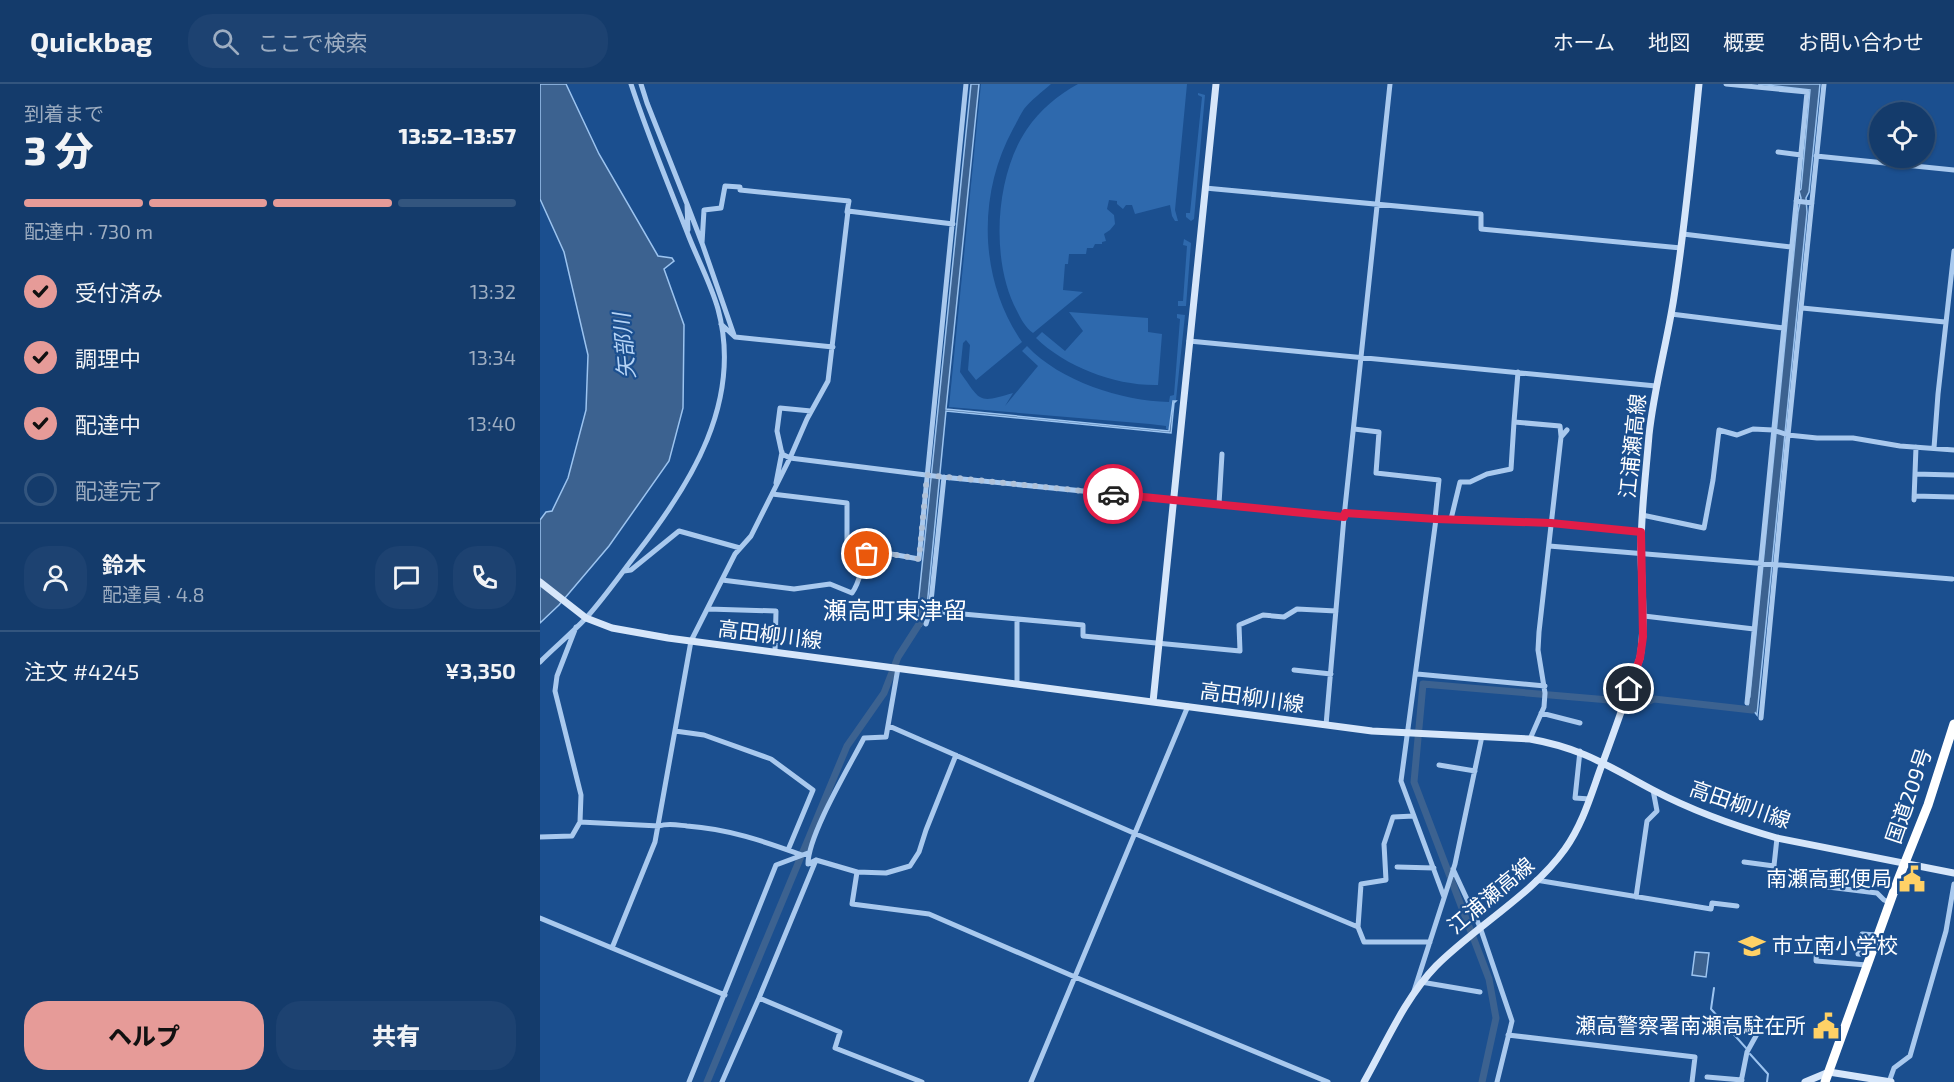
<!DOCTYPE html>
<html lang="ja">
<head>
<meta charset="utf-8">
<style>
  :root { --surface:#143b6b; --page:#1d4271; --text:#f1f3f6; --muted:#9dadc1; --line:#33557e; --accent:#e69b98 }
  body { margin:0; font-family:"Exo 2","Noto Sans JP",sans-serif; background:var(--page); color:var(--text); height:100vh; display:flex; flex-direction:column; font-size:22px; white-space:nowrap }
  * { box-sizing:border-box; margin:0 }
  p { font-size:20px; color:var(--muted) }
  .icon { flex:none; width:33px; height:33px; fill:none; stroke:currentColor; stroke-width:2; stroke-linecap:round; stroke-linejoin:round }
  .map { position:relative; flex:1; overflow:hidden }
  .sheet { display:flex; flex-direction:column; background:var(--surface); width:540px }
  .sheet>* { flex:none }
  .controls { position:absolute; left:1329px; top:18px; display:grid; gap:12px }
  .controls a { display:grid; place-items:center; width:66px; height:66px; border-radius:50%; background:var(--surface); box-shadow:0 2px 4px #0004,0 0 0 2px var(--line); font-size:30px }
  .pin { position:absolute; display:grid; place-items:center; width:51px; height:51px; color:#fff; margin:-26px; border:3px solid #fff; border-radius:50%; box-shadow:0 2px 6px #0007 }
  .courier { position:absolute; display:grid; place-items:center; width:60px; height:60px; margin:-30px; border:4px solid #e11d48; border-radius:50%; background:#fff; color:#222; box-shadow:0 2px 8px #0007 }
  .headline em { font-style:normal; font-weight:800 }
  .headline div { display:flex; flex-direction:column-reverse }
  .headline { display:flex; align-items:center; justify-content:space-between; height:102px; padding:0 24px }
  h1 { font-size:39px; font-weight:800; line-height:45px }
  .bar { display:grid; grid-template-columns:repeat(4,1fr); gap:9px 6px; align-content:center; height:72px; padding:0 24px }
  .bar i { height:8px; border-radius:4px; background:var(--line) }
  .bar .active { background:var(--accent) }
  .bar p { grid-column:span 4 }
  .line { display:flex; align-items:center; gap:15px; padding:0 24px; border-top:2px solid var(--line) }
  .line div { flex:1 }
  .round { display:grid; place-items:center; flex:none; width:63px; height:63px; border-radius:24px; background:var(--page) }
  ol { padding:0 24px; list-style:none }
  li { display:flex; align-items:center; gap:18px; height:66px }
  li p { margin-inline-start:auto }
  li .icon { padding:6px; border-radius:50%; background:var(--accent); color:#111; stroke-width:4 }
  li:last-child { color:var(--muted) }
  li i { width:33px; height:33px; border:3px solid var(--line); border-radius:50% }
  .primary-button { display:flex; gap:12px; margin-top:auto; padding:12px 24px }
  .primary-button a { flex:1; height:69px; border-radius:24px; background:var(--accent); color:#111; font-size:24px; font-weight:800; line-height:69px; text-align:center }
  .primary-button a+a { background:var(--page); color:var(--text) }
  header { display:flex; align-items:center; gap:36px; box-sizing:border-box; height:84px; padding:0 30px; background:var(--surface); border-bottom:2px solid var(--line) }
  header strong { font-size:28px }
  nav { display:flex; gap:33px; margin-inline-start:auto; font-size:21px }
  .search { width:420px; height:54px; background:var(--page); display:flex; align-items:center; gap:15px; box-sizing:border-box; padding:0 21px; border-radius:24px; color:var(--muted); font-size:22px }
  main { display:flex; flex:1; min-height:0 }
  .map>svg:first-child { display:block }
  .green { fill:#2e69ad }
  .water { fill:#3c6290; stroke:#9cc4f0; stroke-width:1.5 }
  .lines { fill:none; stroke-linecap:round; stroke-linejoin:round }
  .stream { stroke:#9cc4f0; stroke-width:2 }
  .canal { stroke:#3c6290; stroke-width:7 }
  .street { stroke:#a9c9ee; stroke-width:5 }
  .secondary { stroke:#d6e6fa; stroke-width:7 }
  .highway { stroke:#fff; stroke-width:9 }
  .done { stroke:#afc1d8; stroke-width:6; stroke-dasharray:0 10.8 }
  .route { stroke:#e11d48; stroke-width:8 }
  .labels { text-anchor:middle; stroke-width:4.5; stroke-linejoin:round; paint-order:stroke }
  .street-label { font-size:21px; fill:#fff; stroke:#1b4f8f }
  .poi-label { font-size:21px; fill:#fff; stroke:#1b4f8f; text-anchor:end }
  .water-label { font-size:22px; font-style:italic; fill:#b5d3f5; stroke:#1b4f8f }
  .quarter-label { font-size:24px; fill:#fff; stroke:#1b4f8f }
</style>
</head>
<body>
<header>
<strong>Quickbag</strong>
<div class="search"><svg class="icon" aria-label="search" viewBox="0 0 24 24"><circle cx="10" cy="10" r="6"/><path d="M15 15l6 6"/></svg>ここで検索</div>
<nav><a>ホーム</a><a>地図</a><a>概要</a><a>お問い合わせ</a></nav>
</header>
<main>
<section class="sheet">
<div class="headline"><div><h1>3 分</h1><p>到着まで</p></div><em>13:52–13:57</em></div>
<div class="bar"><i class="active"></i><i class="active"></i><i class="active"></i><i></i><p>配達中 · 730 m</p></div>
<ol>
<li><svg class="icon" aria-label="check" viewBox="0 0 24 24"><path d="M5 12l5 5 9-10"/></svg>受付済み<p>13:32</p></li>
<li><svg class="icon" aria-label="check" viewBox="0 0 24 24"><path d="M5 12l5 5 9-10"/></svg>調理中<p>13:34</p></li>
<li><svg class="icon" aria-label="check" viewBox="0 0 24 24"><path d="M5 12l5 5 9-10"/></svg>配達中<p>13:40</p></li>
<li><i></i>配達完了</li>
</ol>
<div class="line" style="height:108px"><a class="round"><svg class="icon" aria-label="person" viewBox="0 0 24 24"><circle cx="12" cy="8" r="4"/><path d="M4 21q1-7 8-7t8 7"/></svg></a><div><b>鈴木</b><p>配達員 · 4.8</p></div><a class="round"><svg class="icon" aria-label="chat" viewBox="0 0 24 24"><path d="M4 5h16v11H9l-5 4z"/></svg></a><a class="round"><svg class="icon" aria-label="phone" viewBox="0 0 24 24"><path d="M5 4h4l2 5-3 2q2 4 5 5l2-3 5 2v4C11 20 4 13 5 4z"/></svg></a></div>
<div class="line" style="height:78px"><div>注文 #4245</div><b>¥3,350</b></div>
<div class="primary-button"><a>ヘルプ</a><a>共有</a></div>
</section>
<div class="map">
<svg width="1414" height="998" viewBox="0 0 1414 998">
  <rect width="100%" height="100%" fill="#1b4f8f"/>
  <path class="green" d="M441 0H511C502 8 491 16 484 25 480 31 477 38 473 45 437 111 439 196 482 258L436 296 428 286 430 261 426 256 423 259 420 288C441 317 437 320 473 309L465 322 498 282 482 267 487 262C520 297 581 317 629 318L630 312 634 311 640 235 637 234V230L645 231 636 316 632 317 629 346 626 345V342L610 340 409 323Z
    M538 0H647L635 126 638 137H635L632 132 630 121 595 130 592 121H586L583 125 577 120V117L569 116 567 125 574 131 575 140 570 146 564 150 566 157 562 158V160H555L553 164H547L546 170H529L528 180H525L523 206 543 208 493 249C485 243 481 235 477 227 450 177 455 92 487 45 500 26 518 11 538 0Z
    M658 9 665 11 654 135 651 137 646 133V129H650L662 13 658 11Z
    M644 155 651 159 646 222H638V217H643L647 162 643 161Z
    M529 228 608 234V248L622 250 618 301C575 302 526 283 496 254L502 248 525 267 543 247Z"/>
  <path class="water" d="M0 0H26L59 70 118 172 132 174 134 177 124 185 144 241 143 324 129 377 69 462 19 521 0 539V436L6 428 12 427 28 394 46 326 48 271 24 168 0 115Z
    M431 0H439L406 325 629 347 633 317H636L634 319 631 349 406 327 386 533 381 542 378 540V522Z
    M1218 0H1280L1269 108 1266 114 1267 128 1217 631 1209 621 1258 128 1261 114 1259 107 1261 105 1270 6Z
    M1155 868 1169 869 1166 893 1152 891Z"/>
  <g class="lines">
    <path class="stream" d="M1174 904 1171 925 1206 964
      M1210 970 1228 990 1227 998"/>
    <path class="canal" d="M167 998 307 662 344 609 358 573 383 534
      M942 998 956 934 949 895 874 698 883 600 1104 619 1114 615 1212 626V617"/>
    <path class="street" d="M101 0 107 19 147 120 148 146
      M1186 0 1267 8 1207 619
      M1238 68 1261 71
      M1276 72 1414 86
      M665 104 941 130V145L1141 164
      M1256 117 1272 119
      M147 120 162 159 164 126 181 124 185 102 200 103V106L309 117 307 128
      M1143 150 1251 163
      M162 159 194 251
      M1262 224 1405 238
      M1131 230 1243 244
      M181 240 195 253 293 263
      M649 257 1116 302
      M978 288 974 338 1020 342 1021 352
      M271 327 240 324 237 347 242 370 250 374 402 393 804 433
      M814 345 839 348 836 389 899 396 895 435
      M1394 364 1398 310 1414 167
      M1375 390 1414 391
      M236 399 242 368
      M232 410 307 419V458L329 466
      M1374 412 1414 413
      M1374 416 1376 363
      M679 420 682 370
      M805 429 896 435 1011 439 1101 448
      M1102 431 1164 444 1173 396 1179 346 1197 351 1213 345 1233 346 1248 351 1284 0
      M896 435 861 697 904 813
      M911 435 920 398H930L947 390 971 385 974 338
      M1009 462 1412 495
      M84 487 91 486 139 447 200 464
      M182 496 254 505 290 500 312 509C322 496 320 480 329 466L379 475 426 0
      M168 525 236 527 235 568
      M390 527 543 541V552L700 567 699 541 723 531 744 533 757 525 796 527
      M1104 532 1214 545
      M477 535V600
      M386 540 390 527 404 393
      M0 578C15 563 32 549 46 534 64 514 80 491 97 469 151 400 203 317 178 225 171 200 158 176 149 153 129 102 108 52 91 0
      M358 584 346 653 324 654C309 683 268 751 268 780L276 776 317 788 312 820 389 830 535 893 788 998
      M754 586 791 590
      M877 590 1005 602
      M1001 629 1040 639
      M1221 634 1248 351 1277 354H1313L1360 362 1414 366
      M786 641 804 433 850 0
      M349 642 596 750 818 843
      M135 647 164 651 231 675 273 706 248 766
      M990 655 1004 623 1005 609 998 566 999 548 1021 353 1027 346
      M1040 667 1035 714 1050 715
      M899 681 935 687
      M874 732 853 733 844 760 846 796 821 800 818 843 824 858H890
      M40 738 119 742C128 739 137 741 147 742 189 745 223 757 262 771
      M0 753 32 752 40 738 41 711 15 607 17 592 36 543
      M1204 778 1234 782
      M857 783 894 784
      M913 785 940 843 972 937 957 998
      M317 788 346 789 370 782 379 768 386 746 416 671
      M996 796 1171 825 1172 819 1197 822
      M1232 800 1237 754
      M1288 803 1337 809 1344 816 1349 818
      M1096 813 1107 737 1117 727 1113 706
      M0 834 185 911
      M1277 857 1276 877 1327 881
      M72 864 115 758 151 557 195 470 211 452 250 374 267 335 288 297 308 127 413 140
      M1330 871 1318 870 1322 850 1337 851
      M881 898 940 908
      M874 907 915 780 942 652
      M219 914 300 948 295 964 382 998
      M968 951 1155 973 1152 998
      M1167 993 1202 996
      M149 998 236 781 268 769
      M182 998 219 914 276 776
      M491 998 648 622
      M1201 998 1207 968 1217 950 1218 935
      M1349 998 1354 984 1370 972 1406 847 1414 800"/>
    <path class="secondary" d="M0 498 46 534 72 544 128 554 832 647 990 655C1042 664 1068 682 1113 706 1151 726 1195 742 1237 754L1414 789
      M613 618 676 0
      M824 998C846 959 865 914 896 882 936 842 993 810 1025 765 1042 741 1050 714 1060 686 1074 649 1087 611 1100 574 1106 537 1101 502 1101 465 1101 427 1106 389 1109 351 1114 304 1127 259 1134 213 1145 142 1152 71 1159 0
      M1265 998 1289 988 1351 998"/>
    <path class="highway" d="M1285 998 1358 796 1388 721 1414 640"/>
  </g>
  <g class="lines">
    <path class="done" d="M327 470 329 466 379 475 387 391 573 410"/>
    <path class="route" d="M573 410 804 433 805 429 896 435 1011 439 1101 448 1103 553 1100 574 1089 605"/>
  </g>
  <defs>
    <g id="civic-bare" transform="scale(2.07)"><path d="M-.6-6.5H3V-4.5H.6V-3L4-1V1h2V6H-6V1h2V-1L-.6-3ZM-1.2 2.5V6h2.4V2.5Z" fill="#ffd166" stroke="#1b4f8f" stroke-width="2.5" paint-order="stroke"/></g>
    <g id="school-bare" transform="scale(2.07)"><path d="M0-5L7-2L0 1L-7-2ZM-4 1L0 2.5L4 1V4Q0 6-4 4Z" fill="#ffd166" stroke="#1b4f8f" stroke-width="2.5" paint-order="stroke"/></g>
  </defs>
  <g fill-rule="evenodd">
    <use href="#civic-bare" x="1372" y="795"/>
    <use href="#school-bare" x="1212" y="862"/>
    <use href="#civic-bare" x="1286" y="942"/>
  </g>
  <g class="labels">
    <g class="street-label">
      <text transform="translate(1093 362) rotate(-84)" y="7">江浦瀬高線</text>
      <text transform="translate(230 551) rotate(7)" y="7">高田柳川線</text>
      <text transform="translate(712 614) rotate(8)" y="7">高田柳川線</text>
      <text transform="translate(1369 712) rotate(-71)" y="7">国道209号</text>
      <text transform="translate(1200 721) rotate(19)" y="7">高田柳川線</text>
      <text transform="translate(951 812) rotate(-40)" y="7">江浦瀬高線</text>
    </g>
    <g class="poi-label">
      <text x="1352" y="802">南瀬高郵便局</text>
      <text x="1232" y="869" text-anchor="start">市立南小学校</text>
      <text x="1266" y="949">瀬高警察署南瀬高駐在所</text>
    </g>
    <g class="water-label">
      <text transform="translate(84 262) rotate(-95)" y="8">矢部川</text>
    </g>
    <g class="quarter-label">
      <text x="355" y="535">瀬高町東津留</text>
    </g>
  </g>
</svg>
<div class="controls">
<a><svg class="icon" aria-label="locate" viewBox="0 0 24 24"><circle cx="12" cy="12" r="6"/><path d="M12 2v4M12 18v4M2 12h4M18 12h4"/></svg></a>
</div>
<div class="pin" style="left:327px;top:470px;background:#ea580c"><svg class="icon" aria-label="bag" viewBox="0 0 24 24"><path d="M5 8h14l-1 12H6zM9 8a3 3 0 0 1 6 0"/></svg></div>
<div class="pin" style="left:1089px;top:605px;background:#1f2937"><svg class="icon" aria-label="home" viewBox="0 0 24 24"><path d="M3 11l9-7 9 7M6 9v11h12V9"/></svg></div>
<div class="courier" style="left:573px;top:410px"><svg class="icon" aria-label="car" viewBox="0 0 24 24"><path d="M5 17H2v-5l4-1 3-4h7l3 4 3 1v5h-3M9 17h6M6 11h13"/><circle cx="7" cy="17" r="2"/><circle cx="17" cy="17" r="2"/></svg></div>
</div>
</main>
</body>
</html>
